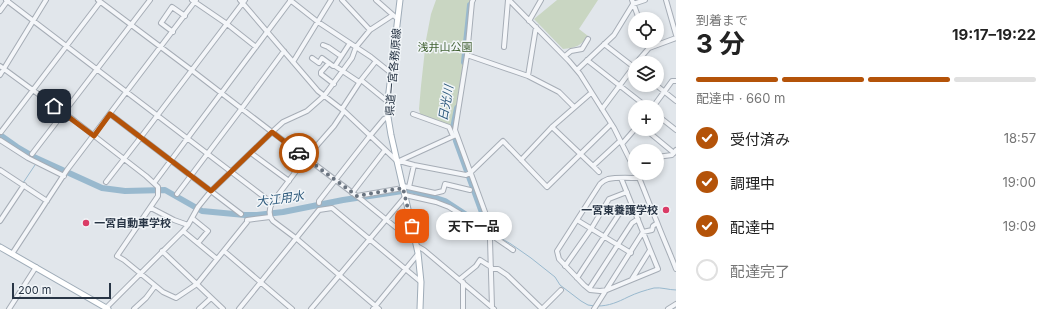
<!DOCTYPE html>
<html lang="ja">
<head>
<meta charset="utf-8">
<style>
  :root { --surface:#fff; --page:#f6f6f6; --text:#222; --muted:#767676; --line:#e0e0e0; --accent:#b45309 }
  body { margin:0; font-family:Inter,"Noto Sans JP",sans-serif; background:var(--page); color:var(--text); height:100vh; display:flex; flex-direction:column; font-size:15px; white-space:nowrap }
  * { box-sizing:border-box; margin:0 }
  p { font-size:13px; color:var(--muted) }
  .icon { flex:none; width:22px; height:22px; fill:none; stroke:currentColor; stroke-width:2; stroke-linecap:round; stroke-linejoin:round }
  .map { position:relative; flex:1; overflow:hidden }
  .drawer { display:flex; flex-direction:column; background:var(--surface); width:380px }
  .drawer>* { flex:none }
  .controls { position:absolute; left:628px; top:12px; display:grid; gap:8px }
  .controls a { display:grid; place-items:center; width:36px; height:36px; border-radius:50%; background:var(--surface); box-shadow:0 2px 6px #0003; font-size:20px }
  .scale { position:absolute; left:12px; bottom:10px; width:99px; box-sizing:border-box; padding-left:4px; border:2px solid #283545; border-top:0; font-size:11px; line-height:14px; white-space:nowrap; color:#283545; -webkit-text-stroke:3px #f1f5f8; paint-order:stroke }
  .pin { position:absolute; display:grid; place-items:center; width:34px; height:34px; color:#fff; margin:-17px; border-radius:8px; box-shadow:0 2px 6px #0006 }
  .courier { position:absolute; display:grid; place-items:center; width:40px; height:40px; margin:-20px; border:3px solid #b45309; border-radius:50%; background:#fff; color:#222; box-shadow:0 1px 5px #0007 }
  .bubble { position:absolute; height:28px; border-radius:14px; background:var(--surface); box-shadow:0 2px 6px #0003; font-size:13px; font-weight:700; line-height:28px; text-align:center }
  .head em { font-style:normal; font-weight:700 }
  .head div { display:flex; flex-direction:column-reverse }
  .head { display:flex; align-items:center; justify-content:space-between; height:68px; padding:0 20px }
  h1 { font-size:26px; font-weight:700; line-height:30px }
  .bar { display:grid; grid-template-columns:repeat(4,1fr); gap:6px 4px; align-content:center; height:48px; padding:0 20px }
  .bar i { height:5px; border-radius:3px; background:var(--line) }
  .bar .active { background:var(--accent) }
  .bar p { grid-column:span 4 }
  ol { padding:0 20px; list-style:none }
  li { display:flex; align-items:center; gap:12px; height:44px }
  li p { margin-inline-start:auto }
  li .icon { padding:4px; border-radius:50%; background:var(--accent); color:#fff; stroke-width:4 }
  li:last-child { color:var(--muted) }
  li i { width:22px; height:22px; border:2px solid var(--line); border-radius:50% }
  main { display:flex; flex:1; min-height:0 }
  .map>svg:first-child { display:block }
  .green { fill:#c9d6c2 }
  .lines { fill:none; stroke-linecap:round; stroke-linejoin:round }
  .stream { stroke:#99b9ce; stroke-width:1 }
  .river { stroke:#99b9ce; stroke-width:6 }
  .minor-casing { stroke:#a6adb6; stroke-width:6 }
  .major-casing { stroke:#9facb8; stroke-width:7 }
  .minor { stroke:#f4f6f9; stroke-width:4 }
  .major { stroke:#fff; stroke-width:5 }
  .done { stroke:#69737f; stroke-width:4; stroke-dasharray:0 7.2 }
  .route { stroke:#b45309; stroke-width:5 }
  .poi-dot { fill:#da3c66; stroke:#f1f5f8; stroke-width:1.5 }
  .labels { text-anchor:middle; stroke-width:3; stroke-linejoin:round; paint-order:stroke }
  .park-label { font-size:11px; fill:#426234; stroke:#f1f5f8 }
  .street-label { font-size:11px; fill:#283545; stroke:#f1f5f8 }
  .poi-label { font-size:11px; font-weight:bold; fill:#283545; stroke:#f1f5f8; text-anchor:end }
  .water-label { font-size:12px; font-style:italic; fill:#2e5a7c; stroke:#f1f5f8 }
</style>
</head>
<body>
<main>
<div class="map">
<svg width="676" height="309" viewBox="0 0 676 309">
  <rect width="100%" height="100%" fill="#e1e6eb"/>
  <path class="green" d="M436 0H470L461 83 452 126 420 114 419 109 421 86 426 40 431 14Z
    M557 0H598L579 29 588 36C581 46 575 48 563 49L534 19Z"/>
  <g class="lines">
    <path class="stream" d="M23 183 35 165
      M497 236 511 244 531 258 555 277 560 285 581 301 588 305 595 306
      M598 306C609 306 618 302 628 297 636 293 646 290 654 288 661 287 669 290 676 290"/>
    <path class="river" d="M464 62 470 5
      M457 108 453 128 456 141 488 229
      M0 135 17 147 36 158 102 188 125 191 165 190 202 211 245 215H257L283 212 343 200 409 190 414 191 445 201 497 235"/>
    <g class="minor-casing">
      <path id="minor" d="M6 0 272 203
        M98 0 194 72 272 132 362 200 404 234 416 240
        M192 0 227 24 256 47
        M240 0 318 91 344 111 397 161
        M290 0 318 22 371 57 391 73
        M342 0 370 30
        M376 0 393 15
        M473 0 472 2 467 55 455 130 489 223
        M509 0 569 61 580 74 614 128 635 170
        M632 0 639 19
        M666 0 676 35
        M0 11 8 0
        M529 21 541 0
        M173 32 161 23 172 7 185 16
        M350 43 335 66 359 82
        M604 44 635 68
        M323 45 328 47 341 56
        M504 47 508 0
        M649 48 676 38
        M467 55 528 76 559 92 574 107
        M565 56 571 51 582 49 588 39
        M312 58 319 63 322 58 333 66H335
        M587 60 647 107
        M293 62 331 0
        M329 63 321 72V74L334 84
        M636 63 649 48 646 41
        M0 66 75 121 146 176 158 187V196L117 256 124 260 163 292 176 298 197 284 247 222V220L270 217
        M577 70 614 35 633 4 645 0
        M0 75 46 0
        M528 76 536 27
        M361 80 388 102
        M656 85 676 101
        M653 107 672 81H676
        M342 109 361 80 376 61
        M602 109 635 65
        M344 111 334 126 306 158 272 203C269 209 268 215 273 221L297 239 379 309
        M110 114 241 214
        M413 114 449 127 453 136
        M657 115 676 130
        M552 127 593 166 620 141
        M645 129 674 153
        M1 132 100 2
        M456 135 397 162H403L414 165 466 175 470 173 503 141 547 187 611 124
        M0 140 28 158 64 176
        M622 144 635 129
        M251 153 289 181
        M32 154 150 0
        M657 157 672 155 676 150
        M521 160 552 127 591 93
        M593 166 599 172
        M0 170 47 201
        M637 173C644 189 650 206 657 222 663 238 670 253 676 269
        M621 178 658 269 607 290 600 291 590 290 584 285 559 259 557 251 600 184C602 182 605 180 608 179 617 177 630 178 639 178
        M106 182 141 137 245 0
        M154 183 291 0
        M403 186 435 193 443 191 445 184 470 190
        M409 187 414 165
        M352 193 385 150
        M177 194 242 108 284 51
        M405 195 436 202 449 207 459 213 513 250
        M357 196 403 188
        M319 203V201L369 137 384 119 388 117
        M151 208 174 220 188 225
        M192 218 208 231 198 243
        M577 220 631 253
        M0 221 24 185
        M183 231 217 259
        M490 240 492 307
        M417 246 424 250 494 309
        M162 251 223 309
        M224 251 292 309
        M12 254 67 170 196 0
        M565 266 591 229 609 199 627 192
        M491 269H498L507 275 542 309
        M577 278 621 211 632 205
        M460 279 476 266 480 260 491 267
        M632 279 650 250
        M463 282V309
        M589 289 632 223 638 219
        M9 309 36 267
        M105 309 183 231 188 225 198 207 211 191 272 132 283 122 307 111 324 96 352 58 356 47 370 30 393 15 398 19
        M134 309 146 298 155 286
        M199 309 211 298
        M239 309 319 210 332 208 421 282
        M311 309 405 197
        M373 309 418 254
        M542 309 561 290
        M594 309 643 232 652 230 653 226 657 223
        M668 309 676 304"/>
    </g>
    <g class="major-casing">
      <path id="major" d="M400 0 388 100V117L391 135 418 253 421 282 420 309
        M0 247 108 309"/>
    </g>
    <use href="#minor" class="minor"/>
    <use href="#major" class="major"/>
  </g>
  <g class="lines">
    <path class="done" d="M299 153 357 196 403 188 412 226"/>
    <path class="route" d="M54 106 94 136 110 114 211 191 272 132 299 153"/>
  </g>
  <g class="poi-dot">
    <circle cx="666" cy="210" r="4"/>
    <circle cx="86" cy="223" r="4"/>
  </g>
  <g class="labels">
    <g class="park-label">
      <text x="445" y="51">浅井山公園</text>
    </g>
    <g class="street-label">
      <text transform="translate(393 72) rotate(-85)" y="4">県道一宮各務原線</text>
    </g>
    <g class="poi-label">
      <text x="658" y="214">一宮東養護学校</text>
      <text x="94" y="227" text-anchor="start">一宮自動車学校</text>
    </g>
    <g class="water-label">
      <text transform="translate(446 103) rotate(-80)" y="4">日光川</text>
      <text transform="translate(280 199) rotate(-8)" y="4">大江用水</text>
    </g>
  </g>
</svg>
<div class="controls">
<a><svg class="icon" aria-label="locate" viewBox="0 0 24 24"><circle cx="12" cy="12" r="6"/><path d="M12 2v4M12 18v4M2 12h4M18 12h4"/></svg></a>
<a><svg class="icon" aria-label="layers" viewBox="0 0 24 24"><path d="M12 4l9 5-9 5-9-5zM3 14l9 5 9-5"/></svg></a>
<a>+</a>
<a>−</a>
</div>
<div class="scale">200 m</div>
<div class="pin" style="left:412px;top:226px;background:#ea580c"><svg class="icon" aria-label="bag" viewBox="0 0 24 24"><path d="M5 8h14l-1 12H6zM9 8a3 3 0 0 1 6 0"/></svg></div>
<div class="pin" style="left:54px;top:106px;background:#1f2937"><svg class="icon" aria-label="home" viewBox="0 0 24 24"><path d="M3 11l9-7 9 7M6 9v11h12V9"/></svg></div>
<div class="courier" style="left:299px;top:153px"><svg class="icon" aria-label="car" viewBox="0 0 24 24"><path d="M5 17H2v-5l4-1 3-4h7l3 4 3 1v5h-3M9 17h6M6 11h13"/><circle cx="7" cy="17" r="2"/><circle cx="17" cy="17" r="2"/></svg></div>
<div class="bubble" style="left:436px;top:212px;width:76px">天下一品</div>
</div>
<section class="drawer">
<div class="head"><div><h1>3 分</h1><p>到着まで</p></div><em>19:17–19:22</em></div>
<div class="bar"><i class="active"></i><i class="active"></i><i class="active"></i><i></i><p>配達中 · 660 m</p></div>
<ol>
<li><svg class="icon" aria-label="check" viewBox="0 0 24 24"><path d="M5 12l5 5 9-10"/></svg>受付済み<p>18:57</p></li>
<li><svg class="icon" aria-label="check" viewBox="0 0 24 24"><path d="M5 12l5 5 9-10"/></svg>調理中<p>19:00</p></li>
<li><svg class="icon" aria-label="check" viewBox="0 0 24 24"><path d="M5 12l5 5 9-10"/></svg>配達中<p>19:09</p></li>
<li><i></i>配達完了</li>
</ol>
</section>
</main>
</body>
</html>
